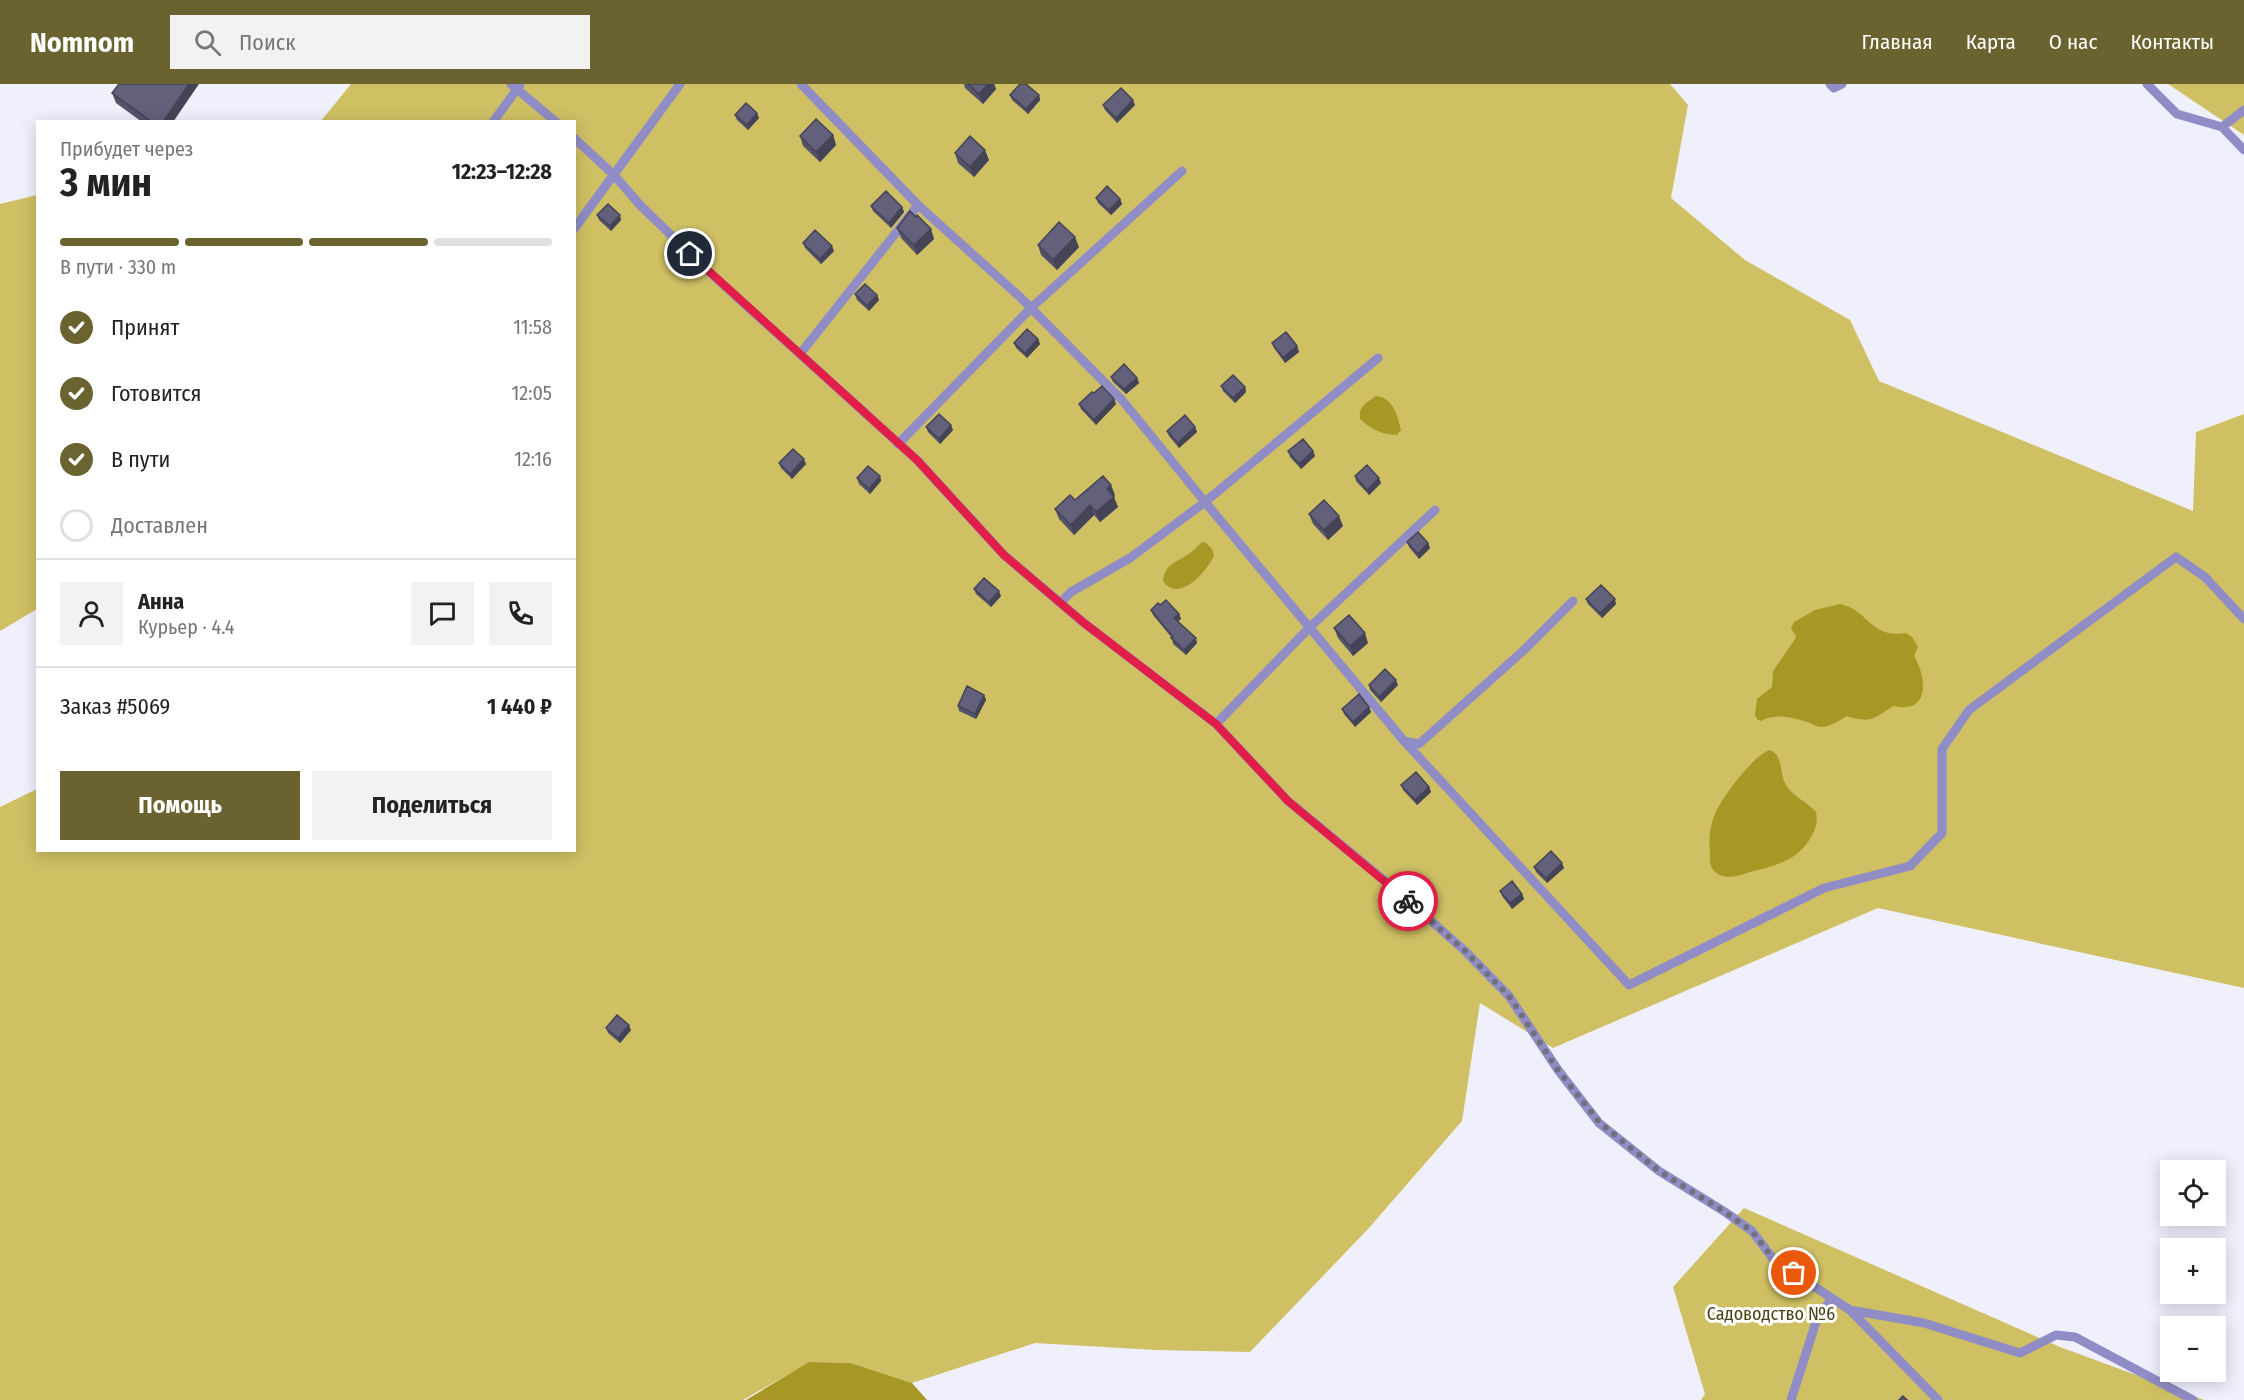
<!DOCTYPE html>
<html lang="ru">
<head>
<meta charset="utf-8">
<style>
  :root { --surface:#fff; --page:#f2f2f2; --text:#222; --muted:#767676; --line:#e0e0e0; --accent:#6a622f }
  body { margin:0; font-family:"Fira Sans Condensed",sans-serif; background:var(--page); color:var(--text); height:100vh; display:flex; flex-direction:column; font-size:22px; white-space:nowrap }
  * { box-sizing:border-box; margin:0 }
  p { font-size:20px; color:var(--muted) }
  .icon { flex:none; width:33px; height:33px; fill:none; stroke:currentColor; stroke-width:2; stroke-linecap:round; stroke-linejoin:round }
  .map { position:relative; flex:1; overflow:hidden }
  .drawer { position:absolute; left:36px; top:36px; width:540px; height:732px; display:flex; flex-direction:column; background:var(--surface); border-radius:0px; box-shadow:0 3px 15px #0003 }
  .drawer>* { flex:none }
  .controls { position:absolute; left:2160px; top:1076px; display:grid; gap:12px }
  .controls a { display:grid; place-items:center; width:66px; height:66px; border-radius:0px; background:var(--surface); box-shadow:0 3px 15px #0003; font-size:30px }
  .pin { position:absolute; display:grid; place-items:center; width:51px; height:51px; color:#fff; margin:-26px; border:3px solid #fff; border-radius:50%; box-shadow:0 2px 6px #0007 }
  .courier { position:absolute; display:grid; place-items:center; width:60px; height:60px; margin:-30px; border:4px solid #e11d48; border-radius:50%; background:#fff; color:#222; box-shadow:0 2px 8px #0007 }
  .head em { font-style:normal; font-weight:700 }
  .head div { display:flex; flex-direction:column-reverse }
  .head { display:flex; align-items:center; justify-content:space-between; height:102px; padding:0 24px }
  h1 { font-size:39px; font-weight:700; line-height:45px }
  .bar { display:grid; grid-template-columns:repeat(4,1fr); gap:9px 6px; align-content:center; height:72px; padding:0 24px }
  .bar i { height:8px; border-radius:4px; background:var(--line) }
  .bar .current { background:var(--accent) }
  .bar p { grid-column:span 4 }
  .line { display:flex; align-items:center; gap:15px; padding:0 24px; border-top:2px solid var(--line) }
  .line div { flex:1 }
  .round { display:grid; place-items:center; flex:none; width:63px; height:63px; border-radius:0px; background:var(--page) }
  ol { padding:0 24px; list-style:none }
  li { display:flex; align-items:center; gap:18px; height:66px }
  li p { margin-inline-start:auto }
  li .icon { padding:6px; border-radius:50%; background:var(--accent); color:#fff; stroke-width:4 }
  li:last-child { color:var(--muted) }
  li i { width:33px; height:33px; border:3px solid var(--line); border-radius:50% }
  .action { display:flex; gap:12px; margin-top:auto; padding:12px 24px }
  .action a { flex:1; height:69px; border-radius:0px; background:var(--accent); color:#fff; font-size:24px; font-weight:700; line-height:69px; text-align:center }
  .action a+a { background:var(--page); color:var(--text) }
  header { display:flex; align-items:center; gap:36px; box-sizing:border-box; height:84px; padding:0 30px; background:var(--accent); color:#fff }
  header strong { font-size:28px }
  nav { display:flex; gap:33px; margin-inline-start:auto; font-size:21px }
  .search { width:420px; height:54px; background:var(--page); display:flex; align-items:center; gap:15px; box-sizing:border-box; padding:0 21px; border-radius:0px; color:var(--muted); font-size:22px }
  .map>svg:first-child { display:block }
  .green { fill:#cfc064 }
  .water { fill:#a79725 }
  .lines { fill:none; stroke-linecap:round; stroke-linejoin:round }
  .service { stroke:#908dc6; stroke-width:9 }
  .wall { fill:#54536a }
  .shaded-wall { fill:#454356 }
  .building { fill:#62607b; stroke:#454356; stroke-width:1.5 }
  .done { stroke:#706f7b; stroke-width:6; stroke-dasharray:0 10.8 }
  .route { stroke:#e11d48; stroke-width:8 }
  .labels { text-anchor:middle; stroke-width:6; stroke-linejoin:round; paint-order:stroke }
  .park-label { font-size:18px; fill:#494316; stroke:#fff }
</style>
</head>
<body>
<header>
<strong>Nomnom</strong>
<div class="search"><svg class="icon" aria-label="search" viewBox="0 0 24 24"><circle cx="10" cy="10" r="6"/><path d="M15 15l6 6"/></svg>Поиск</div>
<nav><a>Главная</a><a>Карта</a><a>О нас</a><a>Контакты</a></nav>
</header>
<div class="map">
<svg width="2244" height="1316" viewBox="0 0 2244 1316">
  <rect width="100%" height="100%" fill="#f0effc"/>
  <path class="green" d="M351 0H1670L1688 21 1671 114 1745 176 1850 236 1879 297 2193 427 2196 348 2244 330V904L1878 824 1553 964 1480 919 1462 1037 1368 1145 1250 1268 1156 1266 1035 1259 912 1299 851 1279 810 1278 743 1316H0V723L37 705 38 766H574V38L321 37Z
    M2168 0H2244V51Z
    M37 111V525L0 547V120Z
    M1744 1124 2060 1263 2204 1316H1701L1705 1310 1673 1203Z"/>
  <path class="water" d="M1376 312C1393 313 1398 333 1401 346L1397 351C1381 350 1372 346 1360 335 1358 322 1366 319 1376 312Z
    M1202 458 1206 459 1212 465 1214 472C1206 488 1179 520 1163 497 1165 479 1178 478 1190 469 1194 466 1198 462 1202 458Z
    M1840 520C1869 526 1870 555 1906 549L1912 553 1918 563 1914 572C1927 593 1930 631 1894 622 1873 634 1872 640 1847 632 1840 636 1830 643 1821 643 1816 643 1811 639 1807 638 1793 633 1774 629 1761 637L1757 635 1755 631 1757 615 1772 603 1773 587 1795 555 1796 552 1791 545 1794 538 1815 526Z
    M1770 666C1784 672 1779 688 1785 699 1790 711 1808 718 1816 728 1818 739 1816 744 1811 753 1798 776 1778 781 1754 787 1742 790 1726 798 1715 788 1710 783 1710 778 1710 771 1709 760 1709 746 1713 735 1717 719 1754 670 1770 666Z
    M809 1278 851 1279 912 1299 927 1316H746Z"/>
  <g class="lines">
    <path class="service" d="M511 0 556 38
      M1830 0 1834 4 1842 0
      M2147 0 2177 30 2222 43 2244 66
      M493 38 520 1
      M2222 43 2244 26
      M574 54 614 91 640 121 707 186 917 376 1004 471 1084 539 1216 640 1288 717 1402 811 1465 867 1509 912 1558 986 1599 1039 1659 1087 1725 1128 1752 1147 1774 1176 1850 1226 1938 1316
      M918 121 1020 213 1122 316 1205 418 1130 474 1071 508 1060 519
      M574 145 680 0
      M800 270 918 121 801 0
      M1378 274 1205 418 1404 657 1419 660 1524 566 1573 517
      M898 360 1031 224 1182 87
      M1216 640 1309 544 1435 426
      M1404 657 1629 901 1824 804 1910 782 1942 749V665L1969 626 2176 473 2205 493 2244 535
      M1850 1226 1924 1239 2020 1269 2056 1251 2075 1253 2193 1316
      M1791 1316 1817 1235 1832 1214"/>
  </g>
  <path class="wall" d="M964 0H994L996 5 983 20 965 4Z
    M112 9 173 38H142L116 19Z
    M1010 11H1039L1040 16 1028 30 1012 16Z
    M1103 21H1135L1117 39 1105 26Z
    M735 31 759 34 748 46 737 36Z
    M833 51 836 61 820 78 803 62 800 52Z
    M955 69 989 76 974 93 958 79Z
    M1096 114 1120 115 1122 120 1111 131 1098 119Z
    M871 122 902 123 904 128 891 144 873 127Z
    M597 131 621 136 611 147 599 136Z
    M916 133 931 145 934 155 917 171 901 154 897 144Z
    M803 159 834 167 821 180 805 164Z
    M1038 161 1079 163 1057 186 1041 171Z
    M855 210 877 211 879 216 869 227 857 216Z
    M1038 255 1040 260 1027 274 1016 264 1014 259Z
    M1272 259 1297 262 1299 268 1285 279 1274 264Z
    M1111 293 1137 294 1139 299 1126 310 1113 298Z
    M1221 302 1245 303 1246 308 1235 319 1223 307Z
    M1114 315 1116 320 1096 341 1081 325 1079 320Z
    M926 343 953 346 940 360 928 348Z
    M1195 343 1197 348 1179 364 1169 352 1167 347Z
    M1288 367H1313L1315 372 1301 385 1290 373Z
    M779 379 806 380 792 395 781 384Z
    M880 392 881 397 870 410 859 400 857 394Z
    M1355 392 1381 399 1369 411 1356 397Z
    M1115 411 1113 413 1118 423 1100 438 1094 431 1074 451 1059 435 1055 425 1075 416Z
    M1309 430 1343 442 1328 456 1313 440Z
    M1407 458 1428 459 1430 464 1419 475 1409 463Z
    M974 505 1001 512 991 523 976 510Z
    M1586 515 1616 520 1602 534 1588 520Z
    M1160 521 1179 530 1181 535 1178 537 1197 559 1186 571 1173 560 1172 554 1153 531 1151 526Z
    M1334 544 1368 559 1353 572 1338 554Z
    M1369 601H1398L1381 618 1370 606Z
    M984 611 986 616 976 635 959 627 958 622Z
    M1369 623 1371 628 1355 643 1344 630 1342 625Z
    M1401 701 1429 703 1431 708 1417 721 1403 706Z
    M1534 783 1564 784 1547 799 1536 788Z
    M1500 807 1522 810 1524 815 1512 825 1502 812Z
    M606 944 631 946 620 959 608 949Z"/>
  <path class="shaded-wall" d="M189 0H199L173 38H163Z
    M988 0H994L996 5 983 20 979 10Z
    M1039 11 1040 16 1028 30 1026 25Z
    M1133 16 1135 21 1117 39 1116 34Z
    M757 29 759 34 748 46 747 41Z
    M833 51 836 61 820 78 816 68Z
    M985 66 989 76 974 93 970 83Z
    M1120 115 1122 120 1111 131 1109 126Z
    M902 123 904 128 891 144 889 139Z
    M620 131 621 136 611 147 610 142Z
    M931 145 934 155 917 171 914 161Z
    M1075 153 1079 163 1057 186 1053 176Z
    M832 162 834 167 821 180 820 175Z
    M877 211 879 216 869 227 867 222Z
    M1038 255 1040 260 1027 274 1025 269Z
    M1297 262 1299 268 1285 279 1283 274Z
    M1137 294 1139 299 1126 310 1124 305Z
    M1245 303 1246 308 1235 319 1233 314Z
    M1114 315 1116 320 1096 341 1094 336Z
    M951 341 953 346 940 360 939 355Z
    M1195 343 1197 348 1179 364 1178 359Z
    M1313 367 1315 372 1301 385 1299 380Z
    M804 375 806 380 792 395 790 390Z
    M880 392 881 397 870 410 869 405Z
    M1379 394 1381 399 1369 411 1367 406Z
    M1111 401 1115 411 1111 415 1107 405Z
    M1114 413 1118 423 1100 438 1096 428Z
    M1090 421 1094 431 1074 451 1071 441Z
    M1339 432 1343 442 1328 456 1324 446Z
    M1428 459 1430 464 1419 475 1418 470Z
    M999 507 1001 512 991 523 989 518Z
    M1615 515 1616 520 1602 534 1600 529Z
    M1179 530 1181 535 1176 539 1174 534Z
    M1365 549 1368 559 1353 572 1350 562Z
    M1196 554 1197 559 1186 571 1184 566Z
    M1396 596 1398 601 1381 618 1379 613Z
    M984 611 986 616 976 635 975 630Z
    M1369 623 1371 628 1355 643 1353 638Z
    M1429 703 1431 708 1417 721 1415 716Z
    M1562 779 1564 784 1547 799 1546 794Z
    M1522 810 1524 815 1512 825 1510 819Z
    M629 941 631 946 620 959 618 954Z"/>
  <path class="building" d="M119 0H189L163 38H152L112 9Z
    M968 0H988L979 10Z
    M1020 0H1026L1039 11 1026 25 1010 11Z
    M1121 4 1133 16 1116 34 1103 21Z
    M746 19 757 29 747 41 735 31Z
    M816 35 833 51 816 68 800 52Z
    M970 52 985 66 970 83 955 69Z
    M1107 102 1120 115 1109 126 1096 114Z
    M886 107 902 123 889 139 871 122Z
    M608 120 620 131 610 142 597 131Z
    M910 127 916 133 917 131 931 145 914 161 897 144Z
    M1059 138 1075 153 1053 176 1038 161Z
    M815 146 832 162 820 175 803 159Z
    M865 200 877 211 867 222 855 210Z
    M1027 245 1038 255 1025 269 1014 259Z
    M1286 248 1297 262 1283 274 1272 259Z
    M1124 280 1137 294 1124 305 1111 293Z
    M1233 291 1245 303 1233 314 1221 302Z
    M1102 302 1114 315 1094 336 1079 320 1092 308 1094 309Z
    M939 330 951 341 939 355 926 343Z
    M1185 331 1195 343 1178 359 1167 347Z
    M1303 355 1313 367 1299 380 1288 367Z
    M793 365 804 375 790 390 779 379Z
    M1367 381 1379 394 1367 406 1355 392Z
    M868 382 880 392 869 405 857 394Z
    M1103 392 1111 401 1107 405 1114 413 1096 428 1090 421 1071 441 1055 425 1070 411 1075 416Z
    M1324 416 1339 432 1324 446 1309 430Z
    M1418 448 1428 459 1418 470 1407 458Z
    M984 494 999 507 989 518 974 505Z
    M1601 501 1615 515 1600 529 1586 515Z
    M1166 516 1179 530 1174 534 1196 554 1184 566 1171 554 1173 553 1151 526 1158 519 1160 521Z
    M1349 531 1365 549 1350 562 1334 544Z
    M1385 585 1396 596 1379 613 1369 601Z
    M967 602 984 611 975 630 958 622Z
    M1359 610 1369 623 1353 638 1342 625Z
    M1416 688 1429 703 1415 716 1401 701Z
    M1551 767 1562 779 1546 794 1534 783Z
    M1512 797 1522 810 1510 819 1500 807Z
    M617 931 629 941 618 954 606 944Z
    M1903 1312 1907 1316H1899Z"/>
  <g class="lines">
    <path class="done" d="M1408 817 1465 867 1509 912 1558 986 1599 1038 1659 1087 1725 1128 1752 1147 1774 1176 1794 1189"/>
    <path class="route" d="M690 170 917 376 1004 471 1084 539 1216 640 1288 717 1408 817"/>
  </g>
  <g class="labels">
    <g class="park-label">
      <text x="1771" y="1236">Садоводство №6</text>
    </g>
  </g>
</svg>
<div class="controls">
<a><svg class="icon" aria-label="locate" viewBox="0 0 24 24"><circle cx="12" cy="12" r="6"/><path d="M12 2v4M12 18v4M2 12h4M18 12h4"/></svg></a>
<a>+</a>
<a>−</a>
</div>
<div class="pin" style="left:1794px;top:1189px;background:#ea580c"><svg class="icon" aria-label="bag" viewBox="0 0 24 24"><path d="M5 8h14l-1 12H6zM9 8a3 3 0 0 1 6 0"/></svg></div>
<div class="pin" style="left:690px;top:170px;background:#1f2937"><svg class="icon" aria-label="home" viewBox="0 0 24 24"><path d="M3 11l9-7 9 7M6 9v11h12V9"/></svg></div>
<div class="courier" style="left:1408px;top:817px"><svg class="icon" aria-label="bike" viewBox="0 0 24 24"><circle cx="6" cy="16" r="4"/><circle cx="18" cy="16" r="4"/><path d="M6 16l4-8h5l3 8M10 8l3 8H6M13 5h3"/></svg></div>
<section class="drawer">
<div class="head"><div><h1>3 мин</h1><p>Прибудет через</p></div><em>12:23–12:28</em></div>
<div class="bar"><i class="current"></i><i class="current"></i><i class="current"></i><i></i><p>В пути · 330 m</p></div>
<ol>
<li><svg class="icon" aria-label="check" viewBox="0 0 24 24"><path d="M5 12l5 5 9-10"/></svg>Принят<p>11:58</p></li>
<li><svg class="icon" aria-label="check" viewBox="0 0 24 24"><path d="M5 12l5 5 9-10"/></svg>Готовится<p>12:05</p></li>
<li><svg class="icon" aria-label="check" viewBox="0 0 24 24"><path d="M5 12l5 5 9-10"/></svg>В пути<p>12:16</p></li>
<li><i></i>Доставлен</li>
</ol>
<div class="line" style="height:108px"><a class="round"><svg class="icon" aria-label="person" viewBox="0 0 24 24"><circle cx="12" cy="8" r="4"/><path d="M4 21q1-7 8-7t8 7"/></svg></a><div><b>Анна</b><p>Курьер · 4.4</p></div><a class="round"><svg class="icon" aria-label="chat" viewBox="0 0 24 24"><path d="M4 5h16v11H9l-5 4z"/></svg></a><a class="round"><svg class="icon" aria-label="phone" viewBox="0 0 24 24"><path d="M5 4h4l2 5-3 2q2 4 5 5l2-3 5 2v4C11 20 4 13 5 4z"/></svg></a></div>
<div class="line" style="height:78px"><div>Заказ #5069</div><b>1 440 ₽</b></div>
<div class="action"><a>Помощь</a><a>Поделиться</a></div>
</section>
</div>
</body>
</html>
